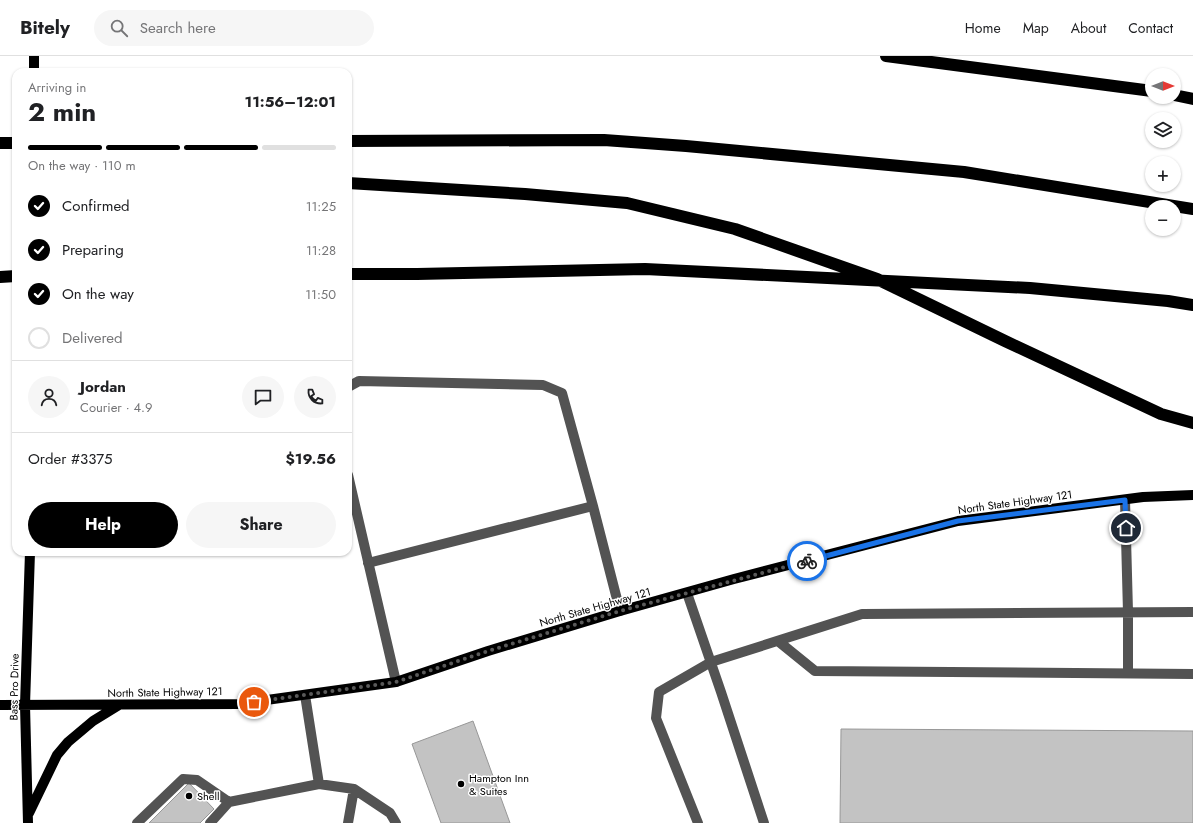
<!DOCTYPE html>
<html lang="en">
<head>
<meta charset="utf-8">
<style>
  :root { --surface:#fff; --page:#f6f6f6; --text:#202124; --muted:#757577; --line:#e0e0e0; --accent:#000 }
  body { margin:0; font-family:Jost,sans-serif; background:var(--page); color:var(--text); height:100vh; display:flex; flex-direction:column; font-size:15px; white-space:nowrap }
  * { box-sizing:border-box; margin:0 }
  p { font-size:13px; color:var(--muted) }
  .icon { flex:none; width:22px; height:22px; fill:none; stroke:currentColor; stroke-width:2; stroke-linecap:round; stroke-linejoin:round }
  .map { position:relative; flex:1; overflow:hidden }
  .panel { position:absolute; left:12px; top:12px; width:340px; height:488px; display:flex; flex-direction:column; background:var(--surface); border-radius:12px; box-shadow:0 1px 3px #0004 }
  .panel>* { flex:none }
  .needle { width:26px; rotate:90deg }
  .controls { position:absolute; left:1145px; top:12px; display:grid; gap:8px }
  .controls a { display:grid; place-items:center; width:36px; height:36px; border-radius:50%; background:var(--surface); box-shadow:0 1px 3px #0004; font-size:20px }
  .pin { position:absolute; display:grid; place-items:center; width:34px; height:34px; color:#fff; margin:-17px; border:2px solid #fff; border-radius:50%; box-shadow:0 1px 4px #0007 }
  .courier { position:absolute; display:grid; place-items:center; width:40px; height:40px; margin:-20px; border:3px solid #1a73e8; border-radius:50%; background:#fff; color:#222; box-shadow:0 1px 5px #0007 }
  .head em { font-style:normal; font-weight:700 }
  .head div { display:flex; flex-direction:column-reverse }
  .head { display:flex; align-items:center; justify-content:space-between; height:68px; padding:0 16px }
  h1 { font-size:26px; font-weight:700; line-height:30px }
  .bar { display:grid; grid-template-columns:repeat(4,1fr); gap:6px 4px; align-content:center; height:48px; padding:0 16px }
  .bar i { height:5px; border-radius:3px; background:var(--line) }
  .bar .active { background:var(--accent) }
  .bar p { grid-column:span 4 }
  .line { display:flex; align-items:center; gap:10px; padding:0 16px; border-top:1px solid var(--line) }
  .line div { flex:1 }
  .round { display:grid; place-items:center; flex:none; width:42px; height:42px; border-radius:21px; background:var(--page) }
  ol { padding:0 16px; list-style:none }
  li { display:flex; align-items:center; gap:12px; height:44px }
  li p { margin-inline-start:auto }
  li .icon { padding:4px; border-radius:50%; background:var(--accent); color:#fff; stroke-width:4 }
  li:last-child { color:var(--muted) }
  li i { width:22px; height:22px; border:2px solid var(--line); border-radius:50% }
  .cta { display:flex; gap:8px; margin-top:auto; padding:8px 16px }
  .cta a { flex:1; height:46px; border-radius:24px; background:var(--accent); color:#fff; font-size:16px; font-weight:700; line-height:46px; text-align:center }
  .cta a+a { background:var(--page); color:var(--text) }
  header { display:flex; align-items:center; gap:24px; box-sizing:border-box; height:56px; padding:0 20px; background:var(--surface); border-bottom:1px solid var(--line) }
  header strong { font-size:19px }
  nav { display:flex; gap:22px; margin-inline-start:auto; font-size:14px }
  .search { width:280px; height:36px; background:var(--page); display:flex; align-items:center; gap:10px; box-sizing:border-box; padding:0 14px; border-radius:22px; color:var(--muted); font-size:15px }
  .map>svg:first-child { display:block }
  .building { fill:#c3c3c3; stroke:#979797 }
  .lines { fill:none; stroke-linecap:round; stroke-linejoin:round }
  .minor { stroke:#535353; stroke-width:10 }
  .major { stroke:#000; stroke-width:10 }
  .highway { stroke:#000; stroke-width:12 }
  .done { stroke:#595959; stroke-width:4; stroke-dasharray:0 7.2 }
  .route { stroke:#1a73e8; stroke-width:5 }
  .poi-dot { fill:#000; stroke:#fff; stroke-width:1.5 }
  .labels { text-anchor:middle; stroke-width:3; stroke-linejoin:round; paint-order:stroke }
  .street-label { font-size:11px; fill:#000; stroke:#fff }
  .poi-label { font-size:11px; fill:#000; stroke:#fff; text-anchor:start }
</style>
</head>
<body>
<header>
<strong>Bitely</strong>
<div class="search"><svg class="icon" aria-label="search" viewBox="0 0 24 24"><circle cx="10" cy="10" r="6"/><path d="M15 15l6 6"/></svg>Search here</div>
<nav><a>Home</a><a>Map</a><a>About</a><a>Contact</a></nav>
</header>
<div class="map">
<svg width="1193" height="767" viewBox="0 0 1193 767">
  <rect width="100%" height="100%" fill="#fff"/>
  <path class="building" d="M473 665 510 767H441L412 688Z
    M841 673 1193 675V767H840Z
    M189 727 214 753 200 767H149Z"/>
  <g class="lines">
    <path class="minor" d="M348 331 359 325 543 329 562 337 593 450 620 555
      M348 419 396 626
      M1125 444 1128 556V617
      M368 507 593 450
      M687 537 721 636 764 767
      M778 585 815 615 1193 618
      M319 728 354 733
      M137 767 183 723 197 724 229 746 319 728 305 639
      M210 767 229 746
      M348 767 354 733 390 757 396 767
      M698 767 656 662 659 636 711 606 862 558 1193 556"/>
    <path class="major" d="M34 16V0
      M0 649 238 648 396 626 488 595 620 555 734 523 958 465 1143 441 1193 439
      M29 757 57 699 68 686 93 665 119 649
      M28 767 25 649 30 496"/>
    <path class="highway" d="M886 0 1152 35
      M1174 39 1193 43
      M348 85 604 84 686 90 964 116 1193 153
      M0 87H16
      M348 127 525 138 627 147 735 173 877 223 1005 285 1161 358 1193 367
      M348 218H417L645 213 1030 232 1168 245 1193 249
      M0 221 16 220"/>
  </g>
  <g class="lines">
    <path class="done" d="M254 646 396 626 488 595 620 555 807 505"/>
    <path class="route" d="M807 505 958 465 1125 444 1126 472"/>
  </g>
  <g class="poi-dot">
    <circle cx="461" cy="728" r="4"/>
    <circle cx="189" cy="740" r="4"/>
  </g>
  <g class="labels">
    <g class="street-label">
      <text transform="translate(1015 446) rotate(-8)" y="4">North State Highway 121</text>
      <text transform="translate(595 551) rotate(-16)" y="4">North State Highway 121</text>
      <text transform="translate(14 631) rotate(-89)" y="4">Bass Pro Drive</text>
      <text transform="translate(165 636) rotate(-1)" y="4">North State Highway 121</text>
    </g>
    <g class="poi-label">
      <text x="469" y="726">Hampton Inn<tspan x="469" dy="13">&amp; Suites</tspan></text>
      <text x="197" y="744">Shell</text>
    </g>
  </g>
</svg>
<div class="controls">
<a><svg class="needle" viewBox="-14 -14 28 28"><path d="M0-13l5 13h-10z" fill="#e53935"/><path d="M0 13l5-13h-10z" fill="#757577"/></svg></a>
<a><svg class="icon" aria-label="layers" viewBox="0 0 24 24"><path d="M12 4l9 5-9 5-9-5zM3 14l9 5 9-5"/></svg></a>
<a>+</a>
<a>−</a>
</div>
<div class="pin" style="left:254px;top:646px;background:#ea580c"><svg class="icon" aria-label="bag" viewBox="0 0 24 24"><path d="M5 8h14l-1 12H6zM9 8a3 3 0 0 1 6 0"/></svg></div>
<div class="pin" style="left:1126px;top:472px;background:#1f2937"><svg class="icon" aria-label="home" viewBox="0 0 24 24"><path d="M3 11l9-7 9 7M6 9v11h12V9"/></svg></div>
<div class="courier" style="left:807px;top:505px"><svg class="icon" aria-label="bike" viewBox="0 0 24 24"><circle cx="6" cy="16" r="4"/><circle cx="18" cy="16" r="4"/><path d="M6 16l4-8h5l3 8M10 8l3 8H6M13 5h3"/></svg></div>
<section class="panel">
<div class="head"><div><h1>2 min</h1><p>Arriving in</p></div><em>11:56–12:01</em></div>
<div class="bar"><i class="active"></i><i class="active"></i><i class="active"></i><i></i><p>On the way · 110 m</p></div>
<ol>
<li><svg class="icon" aria-label="check" viewBox="0 0 24 24"><path d="M5 12l5 5 9-10"/></svg>Confirmed<p>11:25</p></li>
<li><svg class="icon" aria-label="check" viewBox="0 0 24 24"><path d="M5 12l5 5 9-10"/></svg>Preparing<p>11:28</p></li>
<li><svg class="icon" aria-label="check" viewBox="0 0 24 24"><path d="M5 12l5 5 9-10"/></svg>On the way<p>11:50</p></li>
<li><i></i>Delivered</li>
</ol>
<div class="line" style="height:72px"><a class="round"><svg class="icon" aria-label="person" viewBox="0 0 24 24"><circle cx="12" cy="8" r="4"/><path d="M4 21q1-7 8-7t8 7"/></svg></a><div><b>Jordan</b><p>Courier · 4.9</p></div><a class="round"><svg class="icon" aria-label="chat" viewBox="0 0 24 24"><path d="M4 5h16v11H9l-5 4z"/></svg></a><a class="round"><svg class="icon" aria-label="phone" viewBox="0 0 24 24"><path d="M5 4h4l2 5-3 2q2 4 5 5l2-3 5 2v4C11 20 4 13 5 4z"/></svg></a></div>
<div class="line" style="height:52px"><div>Order #3375</div><b>$19.56</b></div>
<div class="cta"><a>Help</a><a>Share</a></div>
</section>
</div>
</body>
</html>
